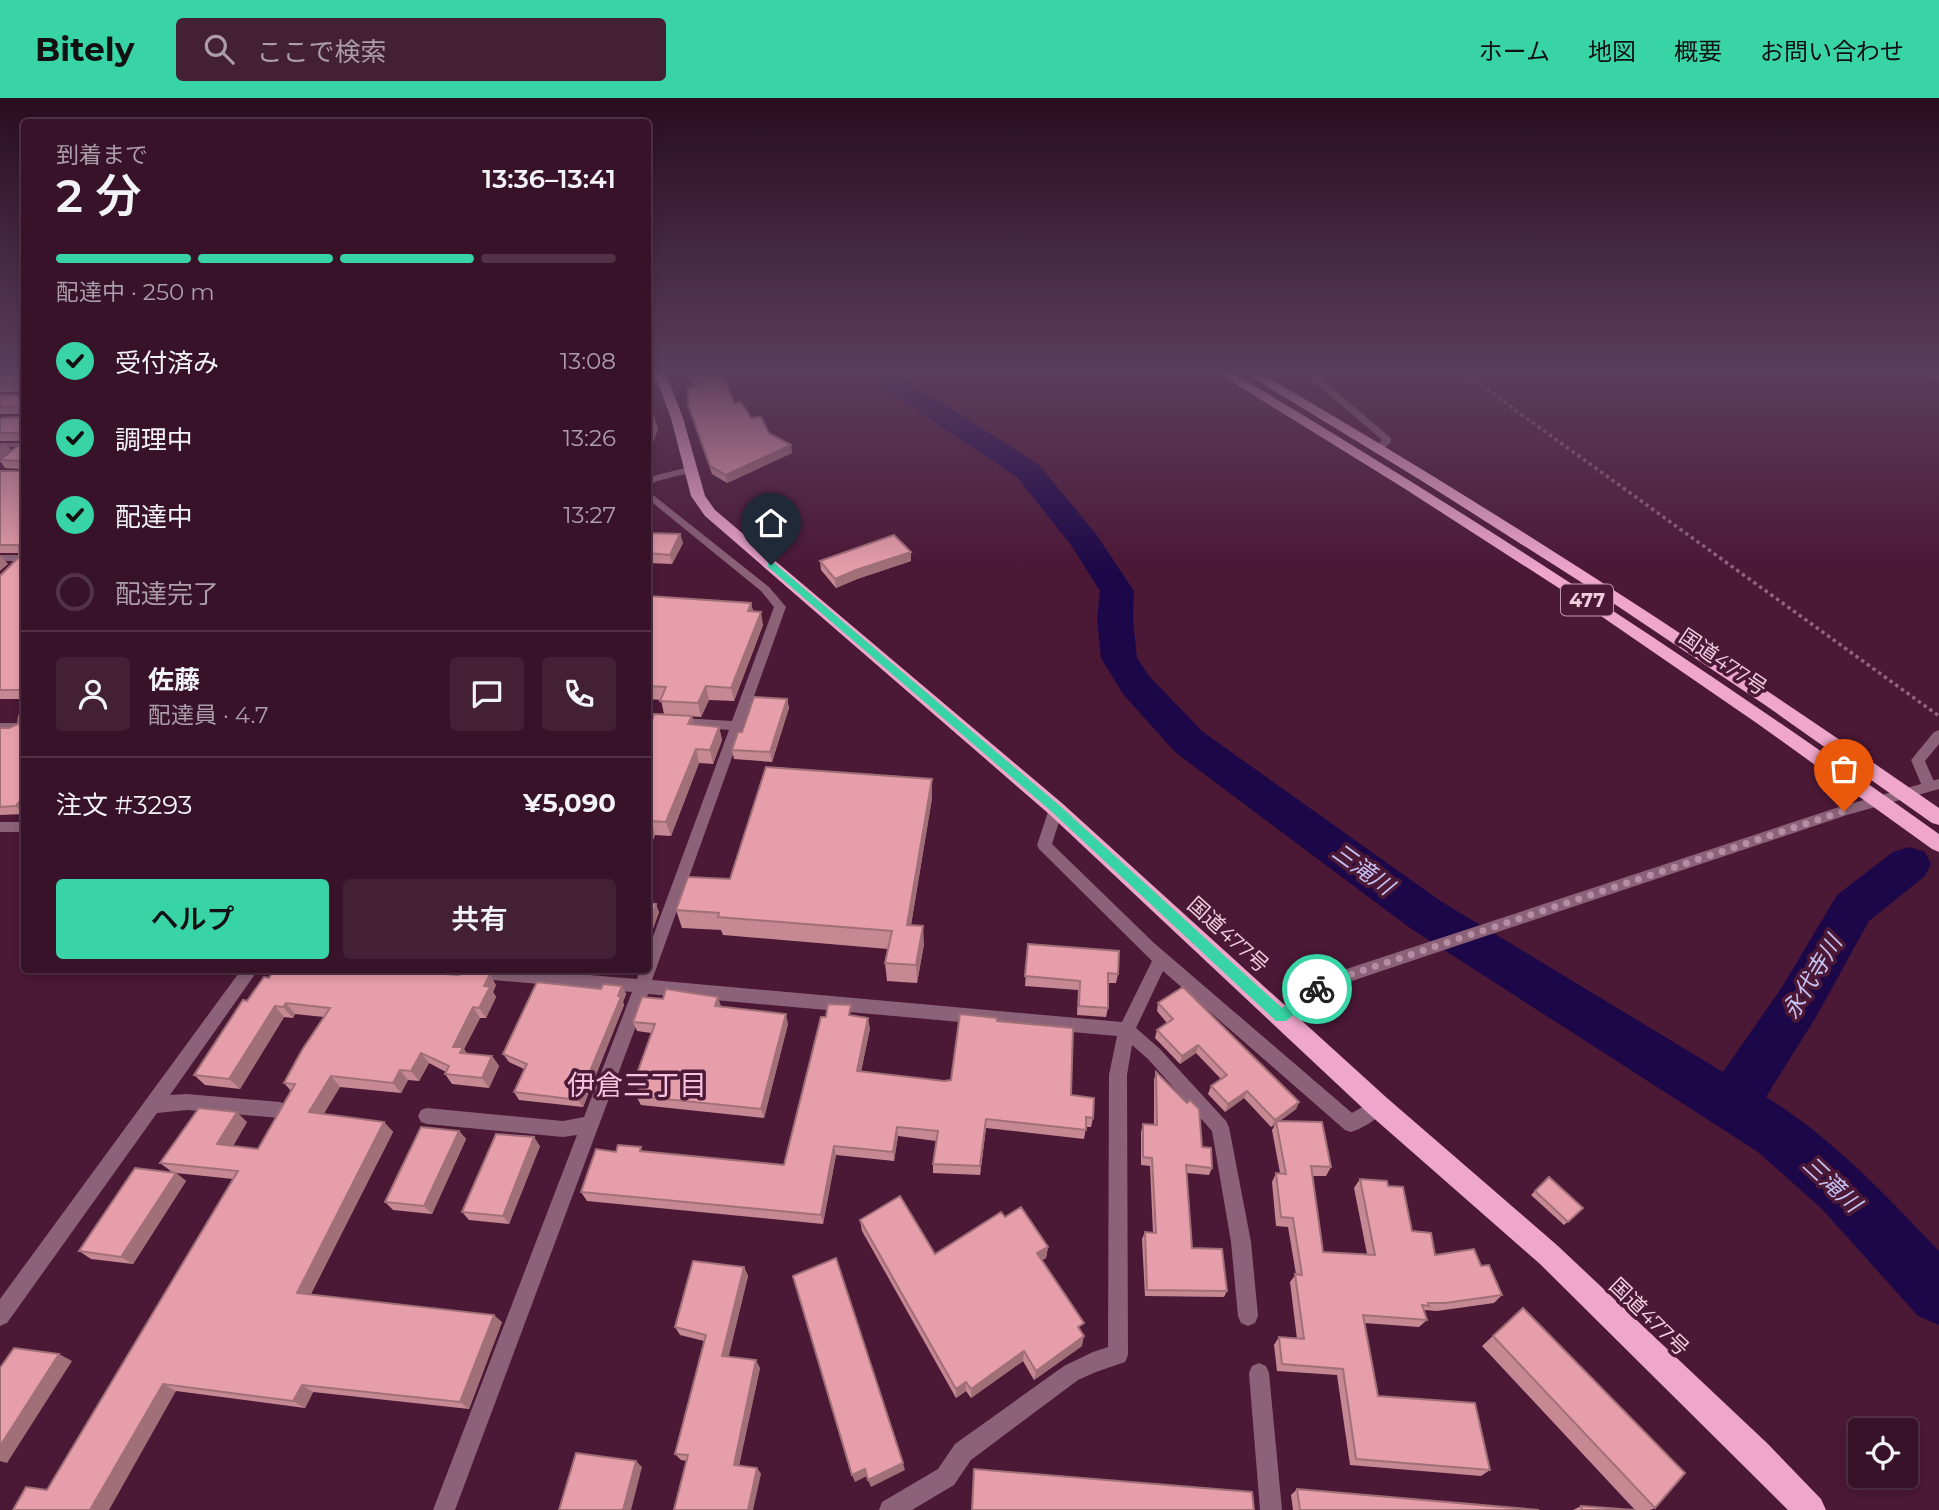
<!DOCTYPE html>
<html lang="ja">
<head>
<meta charset="utf-8">
<style>
  :root { --surface:#381228; --page:#432034; --text:#f1f3f6; --muted:#ab9ea8; --line:#523245; --accent:#39d4a5 }
  body { margin:0; font-family:Montserrat,"Noto Sans JP",sans-serif; background:var(--page); color:var(--text); height:100vh; display:flex; flex-direction:column; font-size:26px; white-space:nowrap }
  * { box-sizing:border-box; margin:0 }
  p { font-size:23px; color:var(--muted) }
  .icon { flex:none; width:38px; height:38px; fill:none; stroke:currentColor; stroke-width:2; stroke-linecap:round; stroke-linejoin:round }
  .map { position:relative; flex:1; overflow:hidden }
  .panel { position:absolute; left:21px; top:21px; width:630px; height:854px; display:flex; flex-direction:column; background:var(--surface); border-radius:7px; box-shadow:0 4px 10px #0003,0 0 0 2px var(--line) }
  .panel>* { flex:none }
  .controls { position:absolute; left:1848px; top:1320px; display:grid; gap:14px }
  .controls a { display:grid; place-items:center; width:70px; height:70px; border-radius:7px; background:var(--surface); box-shadow:0 4px 10px #0003,0 0 0 2px var(--line); font-size:35px }
  .pin { position:absolute; display:grid; place-items:center; width:60px; height:60px; color:#fff; margin:-72px -30px; border-radius:50% 50% 50% 0; rotate:-45deg; box-shadow:0 0 7px #0007 }
  .pin .icon { rotate:45deg }
  .courier { position:absolute; display:grid; place-items:center; width:70px; height:70px; margin:-35px; border:5px solid #39d4a5; border-radius:50%; background:#fff; color:#222; box-shadow:0 2px 9px #0007 }
  .head em { font-style:normal; font-weight:600 }
  .head div { display:flex; flex-direction:column-reverse }
  .head { display:flex; align-items:center; justify-content:space-between; height:119px; padding:0 35px }
  h1 { font-size:46px; font-weight:600; line-height:52px }
  .bar { display:grid; grid-template-columns:repeat(4,1fr); gap:10px 7px; align-content:center; height:84px; padding:0 35px }
  .bar i { height:9px; border-radius:5px; background:var(--line) }
  .bar .on { background:var(--accent) }
  .bar p { grid-column:span 4 }
  .line { display:flex; align-items:center; gap:18px; padding:0 35px; border-top:2px solid var(--line) }
  .line div { flex:1 }
  .round { display:grid; place-items:center; flex:none; width:74px; height:74px; border-radius:7px; background:var(--page) }
  ol { padding:0 35px; list-style:none }
  li { display:flex; align-items:center; gap:21px; height:77px }
  li p { margin-inline-start:auto }
  li .icon { padding:7px; border-radius:50%; background:var(--accent); color:#111; stroke-width:4 }
  li:last-child { color:var(--muted) }
  li i { width:38px; height:38px; border:4px solid var(--line); border-radius:50% }
  .button { display:flex; gap:14px; margin-top:auto; padding:14px 35px }
  .button a { flex:1; height:80px; border-radius:7px; background:var(--accent); color:#111; font-size:28px; font-weight:600; line-height:80px; text-align:center }
  .button a+a { background:var(--page); color:var(--text) }
  header { display:flex; align-items:center; gap:42px; box-sizing:border-box; height:98px; padding:0 35px; background:var(--accent); color:#111 }
  header strong { font-size:33px }
  nav { display:flex; gap:38px; margin-inline-start:auto; font-size:24px }
  .search { width:490px; height:63px; background:var(--page); display:flex; align-items:center; gap:18px; box-sizing:border-box; padding:0 24px; border-radius:7px; color:var(--muted); font-size:26px }
  .map>svg:first-child { display:block }
  .lines { fill:none; stroke-linecap:round; stroke-linejoin:round }
  .river { fill:#1c0848; fill-rule:evenodd }
  .path { stroke:#90657d; stroke-width:3.5; stroke-dasharray:3.5 3.5; stroke-linecap:butt }
  .service { fill:#8b6277; fill-rule:evenodd }
  .minor { fill:#8b6277; fill-rule:evenodd }
  .tertiary { fill:#8b6277; fill-rule:evenodd }
  .trunk { fill:#eea6cb; fill-rule:evenodd }
  .wall { fill:#c68893 }
  .shaded-wall { fill:#a16f78 }
  .building { fill:#e69eab; stroke:#a16f78; stroke-width:2 }
  .route { fill:#39d4a5 }
  .done { stroke:#b68ea3; stroke-width:7; stroke-dasharray:0 12.6 }
  .labels { text-anchor:middle; stroke-width:7; stroke-linejoin:round; paint-order:stroke }
  .shield { fill:#4b1836; stroke:#be97ac; stroke-width:2 }
  .shield-label { font-size:19px; font-weight:bold; fill:#f0cede }
  .street-label { font-size:21px; fill:#f0cede; stroke:#4b1836 }
  .water-label { font-size:23px; font-style:italic; fill:#c5c2f1; stroke:#4b1836 }
  .near-neighbourhood-label { font-size:28px; fill:#f7c2dc; stroke:#4b1836 }
</style>
</head>
<body>
<header>
<strong>Bitely</strong>
<div class="search"><svg class="icon" aria-label="search" viewBox="0 0 24 24"><circle cx="10" cy="10" r="6"/><path d="M15 15l6 6"/></svg>ここで検索</div>
<nav><a>ホーム</a><a>地図</a><a>概要</a><a>お問い合わせ</a></nav>
</header>
<div class="map">
<svg width="1939" height="1412" viewBox="0 0 1939 1412">
  <rect width="100%" height="100%" fill="#4b1836"/>
  <g class="lines">
    <path class="river" d="M865 275H896L1039 367 1096 436 1134 493 1133 521 1137 560 1149 578 1203 634 1442 804 1723 974 1782 889 1837 797 1893 754 1909 749 1925 754 1931 766 1925 778 1869 823 1816 919 1766 999C1833 1040 1885 1097 1939 1153V1227L1918 1218 1822 1111 1758 1054 1410 830 1175 654 1123 596 1101 560 1097 521 1100 493 1071 447 1017 379 869 281Z"/>
    <path class="path" d="M1464 275 1939 618"/>
    <path class="service" d="M0 345H24V349H0Z"/>
    <path class="minor" d="M1304 275H1314L1391 340V344L1383 351H1377L1375 349 1382 342Z
      M1919 275H1939V281L1920 277Z
      M689 369 693 370V374L657 383 648 388 649 379Z
      M648 393 769 489 786 509 652 882 1122 924 1152 863 1039 751 1037 747 1049 711 1056 706 1063 711 1052 746 1154 845 1352 1015 1378 1000 1384 1002 1387 1008C1381 1020 1363 1030 1351 1034L1345 1032 1163 873 1136 930 1160 951 1226 1023 1229 1029 1251 1144 1258 1218 1255 1225 1248 1228 1241 1225 1238 1218 1231 1144 1212 1033 1148 961 1132 947 1127 977 1128 1257 1125 1264 1096 1274 1078 1282 971 1362 954 1387 912 1412H879L882 1404 938 1371 955 1346 1064 1268 1093 1254 1108 1249 1109 977 1117 938 648 896 455 1412H433L577 1037 563 1039 427 1026 421 1024 418 1018 421 1012 427 1010 563 1023 584 1019 632 894 459 879 453 877 451 872H529L637 881 640 872H648V852L729 632 648 626V618L732 623 774 509 761 493 648 401Z
      M0 457H24V466L4 485 0 486V477L14 463H0Z
      M0 625H24V633H0Z
      M1939 632V646L1925 663 1936 688 1929 693 1922 688 1911 662 1934 634Z
      M0 724H24V734H0Z
      M241 872H258L170 997 187 996 280 1004 286 1006 289 1012 286 1018 280 1020 187 1012 157 1015 7 1225 0 1228V1201Z
      M1259 1265 1266 1268 1269 1275 1282 1412H1260L1249 1275 1252 1268Z"/>
    <path class="tertiary" d="M1939 681V691L1847 717 1331 890 1281 925 1275 923 1273 918 1275 913 1319 880 1839 709Z"/>
    <path class="trunk" d="M654 275H666L683 320 705 398 715 412 1063 706 1387 1000 1558 1148 1768 1346 1821 1401 1826 1412H1788L1540 1166 1369 1016 1049 716 705 418 691 398 671 320Z
      M1218 275H1233C1475 419 1710 573 1939 736V754L1932 751 1758 626 1582 505 1402 389Z
      M1245 275H1260C1493 410 1718 557 1939 710V727L1932 725 1765 607 1595 493 1422 383Z"/>
  </g>
  <path class="wall" d="M0 275H24V601H0V478L19 459V455H0V373H20V371L5 370 0 363V362L20 346V343H0V320L20 319 21 316H0V297H19L21 294H0Z
    M683 275H718L734 305 792 355 727 385 712 376 690 315 688 307 696 288Z
    M648 435 680 436 683 445 672 466 648 465Z
    M911 454V463L857 481 836 490 821 472 820 463Z
    M648 498 751 505 753 513 763 527 734 603 709 602 701 619 664 616 661 602 648 601Z
    M787 601 789 610 772 664 734 661 732 652 742 634Z
    M24 612V716L0 717V630H9L18 626Z
    M692 618 694 627 719 629 722 642 713 666 699 665 671 738 655 737 648 754V627Z
    M932 700 911 827 924 846 917 885 887 883 885 865 888 851 723 837 721 832 682 830 676 812 730 781Z
    M648 788H650L653 797 650 805 659 814 651 836 648 835Z
    M1028 846 1118 876 1116 885H1108V910L1106 919 1077 917 1078 892 1025 888Z
    M269 880 496 887 493 894 496 899 486 920H480L464 951 467 956 492 958 499 968 489 990 452 986 445 976 446 974 429 965 419 983 408 982 401 995 340 989 323 1016 384 1024 393 1034 311 1196 502 1224 469 1311 313 1294 305 1310 176 1293 47 1392 233 1081 176 1075 186 1083 133 1166 91 1161 79 1153 172 1074 160 1065 247 1024 233 1048 258 1051 291 993 284 985 324 919 295 916 293 920 284 919 240 991 205 987 194 977 247 903Z
    M622 888 626 896 623 904 624 907 583 1009 519 1002 514 994 524 971 509 964 503 956 601 891Z
    M1158 905 1299 1004 1296 1011 1280 1023 1331 1069 1326 1078H1313L1323 1154 1367 1156 1354 1090 1360 1081 1388 1088 1412 1133 1435 1157 1481 1168 1502 1197 1494 1205 1437 1213 1425 1212 1424 1213 1427 1222 1419 1229 1364 1225 1378 1298 1490 1372 1481 1378 1350 1367 1337 1277 1277 1273 1274 1247 1279 1239 1297 1241 1290 1184 1296 1176 1288 1129 1276 1128 1272 1084 1276 1075H1280L1272 1032 1275 1027 1271 1029 1244 1000 1225 1014 1208 996 1211 988 1221 981 1196 955 1180 966 1155 940 1157 932 1167 925 1157 913Z
    M721 909 788 926 764 1020 641 1007 636 998 639 990 635 981 651 935 637 933 633 924Z
    M852 918 870 930 861 974 944 983 951 982 997 923 1093 1020 1091 1029H1086L1084 1041 986 1030 980 1077 933 1075V1066L936 1043 898 1038 894 1063 836 1057 823 1126 587 1103 581 1094 644 1054 784 1067Z
    M1156 974 1202 1049 1212 1070 1209 1077 1187 1075 1192 1150 1227 1193 1224 1199 1145 1198 1142 1141 1145 1134 1153 1135 1150 1068 1141 1067V1034L1143 1026 1154 1027V982Z
    M459 1033 466 1041 432 1116 393 1112 385 1104Z
    M540 1048 509 1126 469 1122 462 1114Z
    M1549 1079 1583 1110 1564 1127 1531 1097Z
    M1005 1119 1048 1149 1046 1160 1042 1162 1082 1234V1248L1034 1282 1023 1263 971 1300 966 1293 956 1300 862 1133 860 1122 935 1156Z
    M744 1169 748 1178 728 1259 760 1270 739 1367 757 1370 761 1376 681 1362 675 1356 704 1243 680 1237 675 1229Z
    M1523 1210 1655 1410 1650 1412H1635L1482 1248Z
    M1297 1391 1539 1412H1293L1291 1397Z
    M1581 1408 1582 1412H1573Z"/>
  <path class="shaded-wall" d="M654 318 658 331 650 353 648 354V338Z
    M5 344 11 352 0 361V348Z
    M791 347 792 355 727 385 726 377Z
    M680 436 683 445 672 466 670 457Z
    M911 454V463L857 481 836 490 835 481 856 472Z
    M1 457 8 466 0 473V458Z
    M751 505 754 518 748 513Z
    M761 514 763 527 734 603 731 590Z
    M706 588 709 602 701 619 698 605Z
    M787 601 789 610 772 664 770 654Z
    M692 618 695 632 688 626Z
    M719 629 722 642 713 666 710 652Z
    M696 651 699 665 671 738 666 724Z
    M932 681V700L908 845 907 827Z
    M19 704 24 710V717L16 708Z
    M651 723 655 737 648 754V730Z
    M650 788 653 797 648 813V796Z
    M656 806 659 814 651 836 648 827Z
    M923 828 924 846 917 885 916 867Z
    M490 876 496 887 493 894 496 899 486 920 479 910 484 888Z
    M622 888 626 896 623 904 624 907 583 1009 578 1002Z
    M718 899 721 908H715Z
    M286 905 295 916 293 920 283 909Z
    M275 908 284 919 240 991 229 981Z
    M473 909 480 920 464 951 470 960 467 966 453 949Z
    M786 916 788 926 764 1020 761 1011Z
    M868 920 870 930 859 983 857 973Z
    M1198 947 1196 955 1180 966 1182 958Z
    M421 955 429 965 419 983 411 973Z
    M492 958 499 968 489 990 482 980Z
    M400 972 408 982 401 995 393 985Z
    M331 978 340 989 319 1024 309 1014Z
    M1247 993 1244 1000 1225 1014 1228 1006Z
    M1299 1004 1296 1011 1277 1025 1276 1023 1275 1027 1271 1029 1275 1022Z
    M237 1014 247 1024 228 1056 217 1046Z
    M986 1021V1030L980 1077V1068Z
    M384 1024 393 1034 307 1203 297 1195Z
    M897 1029 898 1038 894 1063 893 1054Z
    M459 1033 466 1041 432 1116 424 1108Z
    M534 1039 540 1048 509 1126 503 1118Z
    M834 1048 836 1057 823 1126 821 1117Z
    M176 1075 186 1083 133 1166 121 1159Z
    M1048 1149 1046 1160 1036 1166 1037 1155Z
    M744 1169 748 1178 727 1266 722 1258Z
    M494 1217 502 1224 469 1311 460 1304Z
    M1084 1238 1082 1248 1034 1282 1036 1273Z
    M1024 1253 1023 1263 971 1300V1291Z
    M59 1256 72 1263 7 1365 0 1363V1348Z
    M756 1262 760 1270 738 1373 734 1367Z
    M966 1284V1293L956 1300V1291Z
    M163 1286 176 1293 109 1412H90Z
    M302 1287 313 1294 305 1310 293 1303Z
    M636 1363 642 1369 631 1412H623Z
    M903 1365 905 1372 871 1389 868 1382Z
    M757 1370 761 1376 753 1412H748Z
    M865 1371 867 1378 855 1384 852 1377Z"/>
  <path class="building" d="M0 275H24V592H0V478L19 459V447H0V373H20V363L0 362 20 346V335H0V320L20 319 21 311 19 309H0V297H19L21 294 19 286H0Z
    M689 275H718L724 280 734 305 741 304 751 320 761 319 769 335 791 347 726 377 710 368 688 307V290L701 286Z
    M648 318H654L648 338Z
    M648 435 680 436 670 457 648 455Z
    M894 437 911 454 856 472 835 481 820 463Z
    M648 498 751 505 748 513 761 514 731 590 706 588 698 605 660 603 666 589 648 588Z
    M754 599 787 601 770 654 732 652 738 634H742Z
    M24 612V704H19L16 708 0 709V630H9L18 626 19 618Z
    M654 616 692 618 688 626 719 629 710 652 696 651 666 724 651 723 648 730V627H650Z
    M766 669 932 681 907 827 923 828 916 867 885 865 892 833 718 819 719 815 676 812 688 779 730 781Z
    M648 805 656 806 648 827Z
    M1028 846 1119 853 1118 876 1108 875V910L1079 908 1080 883 1025 878Z
    M274 872H364L377 873 378 872H388L459 877 461 873 490 876 484 888 490 889 479 910 473 909 453 949H463L460 955 492 958 482 980 445 976 449 968 421 955 411 973 400 972 393 985 331 978 309 1014 384 1024 297 1195 494 1217 460 1304 302 1287 293 1303 163 1286 90 1412H13L26 1389 47 1392 238 1073 160 1065 199 1010 237 1014 217 1046 258 1051 295 986 284 985 302 952 330 910 286 905 283 909 275 908 229 981 194 977 243 902 247 903 264 879 269 880Z
    M537 884 601 891 603 886 622 888 618 898 621 899 578 1002 514 994 527 966 503 956Z
    M1183 889 1299 1004 1275 1022 1247 993 1228 1006 1211 988 1227 977 1198 947 1182 958 1157 932 1173 921 1158 905Z
    M666 891 718 899 715 908 786 916 761 1011 636 998 642 982 635 981 655 926 633 924 642 899 663 901Z
    M828 906 851 907 849 917 868 920 857 973 944 983 951 982 960 916 997 920V923L1073 930 1071 997 1094 1000 1093 1020 1086 1019V1032L986 1021 980 1068 933 1066 938 1033 897 1029 893 1054 834 1048 821 1117 581 1094 596 1051 616 1054 618 1047 641 1049 640 1053 784 1067 821 919H826Z
    M1156 974 1187 1005 1190 1002 1199 1011 1202 1049 1211 1050 1212 1070 1186 1067 1192 1150 1222 1151 1227 1193 1147 1192 1145 1134 1156 1135 1152 1060 1143 1059V1026L1157 1027Z
    M1276 1023 1322 1024 1331 1069 1311 1068 1323 1154 1375 1157 1360 1081 1387 1083 1388 1088 1403 1089 1412 1133 1431 1135 1435 1157 1474 1151 1481 1168 1489 1167 1502 1197 1445 1205H1428L1429 1208 1422 1207 1427 1222 1363 1217 1378 1298 1475 1305 1490 1372 1356 1361 1343 1271 1282 1266 1279 1239 1304 1241 1295 1176 1302 1177 1293 1120 1281 1119 1276 1075 1286 1076Z
    M421 1029 459 1033 424 1108 385 1104Z
    M496 1036 534 1039 503 1118 462 1114Z
    M135 1070 176 1075 121 1159 79 1153Z
    M1549 1079 1583 1110 1568 1124 1535 1093Z
    M900 1098 935 1156 1001 1114 1005 1119 1021 1109 1048 1149 1037 1155 1084 1225 1078 1229 1084 1238 1036 1273 1024 1253 971 1291 966 1284 956 1291 860 1122Z
    M836 1160 903 1365 868 1382 865 1371 852 1377 793 1178Z
    M693 1163 744 1169 722 1258 756 1262 734 1367 757 1370 748 1412H674L688 1357 675 1356 706 1237 675 1229Z
    M1523 1210 1685 1375 1655 1410 1493 1238Z
    M14 1250 59 1256 0 1348V1270Z
    M576 1355 636 1363 623 1412H559Z
    M974 1371 1252 1394 1254 1412H972Z
    M1297 1391 1539 1412H1300Z
    M1581 1408 1634 1412H1582Z"/>
  <linearGradient id="sky" x2="0" y2="1"><stop stop-color="#290d1e"/><stop offset="0.58" stop-color="#5b3d5d"/><stop offset="1" stop-color="#5b3d5d" stop-opacity="0"/></linearGradient>
  <rect width="1939" height="473" fill="url(#sky)"/>
  <path class="route" d="M768 465H774L1060 708 1282 910 1312 887H1322V895L1286 923H1276L1052 714 768 469Z"/>
  <g class="lines">
    <path class="done" d="M1317 891 1325 885 1844 713"/>
  </g>
  <g class="labels">
    <rect class="shield" x="1561" y="486.5" width="52" height="31" rx="5"/>
    <g class="shield-label">
      <text x="1587" y="509">477</text>
    </g>
    <g class="street-label">
      <text transform="translate(1723 564) rotate(34)" y="7">国道477号</text>
      <text transform="translate(1228 837) rotate(42)" y="7">国道477号</text>
      <text transform="translate(1649 1219) rotate(44)" y="7">国道477号</text>
    </g>
    <g class="water-label">
      <text transform="translate(1363 771) rotate(36)" y="8">三滝川</text>
      <text transform="translate(1812 879) rotate(-59)" y="8">永代寺川</text>
      <text transform="translate(1832 1086) rotate(43)" y="8">三滝川</text>
    </g>
    <g class="near-neighbourhood-label">
      <text x="637" y="997">伊倉三丁目</text>
    </g>
  </g>
</svg>
<div class="controls">
<a><svg class="icon" aria-label="locate" viewBox="0 0 24 24"><circle cx="12" cy="12" r="6"/><path d="M12 2v4M12 18v4M2 12h4M18 12h4"/></svg></a>
</div>
<div class="pin" style="left:1844px;top:713px;background:#ea580c"><svg class="icon" aria-label="bag" viewBox="0 0 24 24"><path d="M5 8h14l-1 12H6zM9 8a3 3 0 0 1 6 0"/></svg></div>
<div class="pin" style="left:771px;top:467px;background:#1f2937"><svg class="icon" aria-label="home" viewBox="0 0 24 24"><path d="M3 11l9-7 9 7M6 9v11h12V9"/></svg></div>
<div class="courier" style="left:1317px;top:891px"><svg class="icon" aria-label="bike" viewBox="0 0 24 24"><circle cx="6" cy="16" r="4"/><circle cx="18" cy="16" r="4"/><path d="M6 16l4-8h5l3 8M10 8l3 8H6M13 5h3"/></svg></div>
<section class="panel">
<div class="head"><div><h1>2 分</h1><p>到着まで</p></div><em>13:36–13:41</em></div>
<div class="bar"><i class="on"></i><i class="on"></i><i class="on"></i><i></i><p>配達中 · 250 m</p></div>
<ol>
<li><svg class="icon" aria-label="check" viewBox="0 0 24 24"><path d="M5 12l5 5 9-10"/></svg>受付済み<p>13:08</p></li>
<li><svg class="icon" aria-label="check" viewBox="0 0 24 24"><path d="M5 12l5 5 9-10"/></svg>調理中<p>13:26</p></li>
<li><svg class="icon" aria-label="check" viewBox="0 0 24 24"><path d="M5 12l5 5 9-10"/></svg>配達中<p>13:27</p></li>
<li><i></i>配達完了</li>
</ol>
<div class="line" style="height:126px"><a class="round"><svg class="icon" aria-label="person" viewBox="0 0 24 24"><circle cx="12" cy="8" r="4"/><path d="M4 21q1-7 8-7t8 7"/></svg></a><div><b>佐藤</b><p>配達員 · 4.7</p></div><a class="round"><svg class="icon" aria-label="chat" viewBox="0 0 24 24"><path d="M4 5h16v11H9l-5 4z"/></svg></a><a class="round"><svg class="icon" aria-label="phone" viewBox="0 0 24 24"><path d="M5 4h4l2 5-3 2q2 4 5 5l2-3 5 2v4C11 20 4 13 5 4z"/></svg></a></div>
<div class="line" style="height:91px"><div>注文 #3293</div><b>¥5,090</b></div>
<div class="button"><a>ヘルプ</a><a>共有</a></div>
</section>
</div>
</body>
</html>
